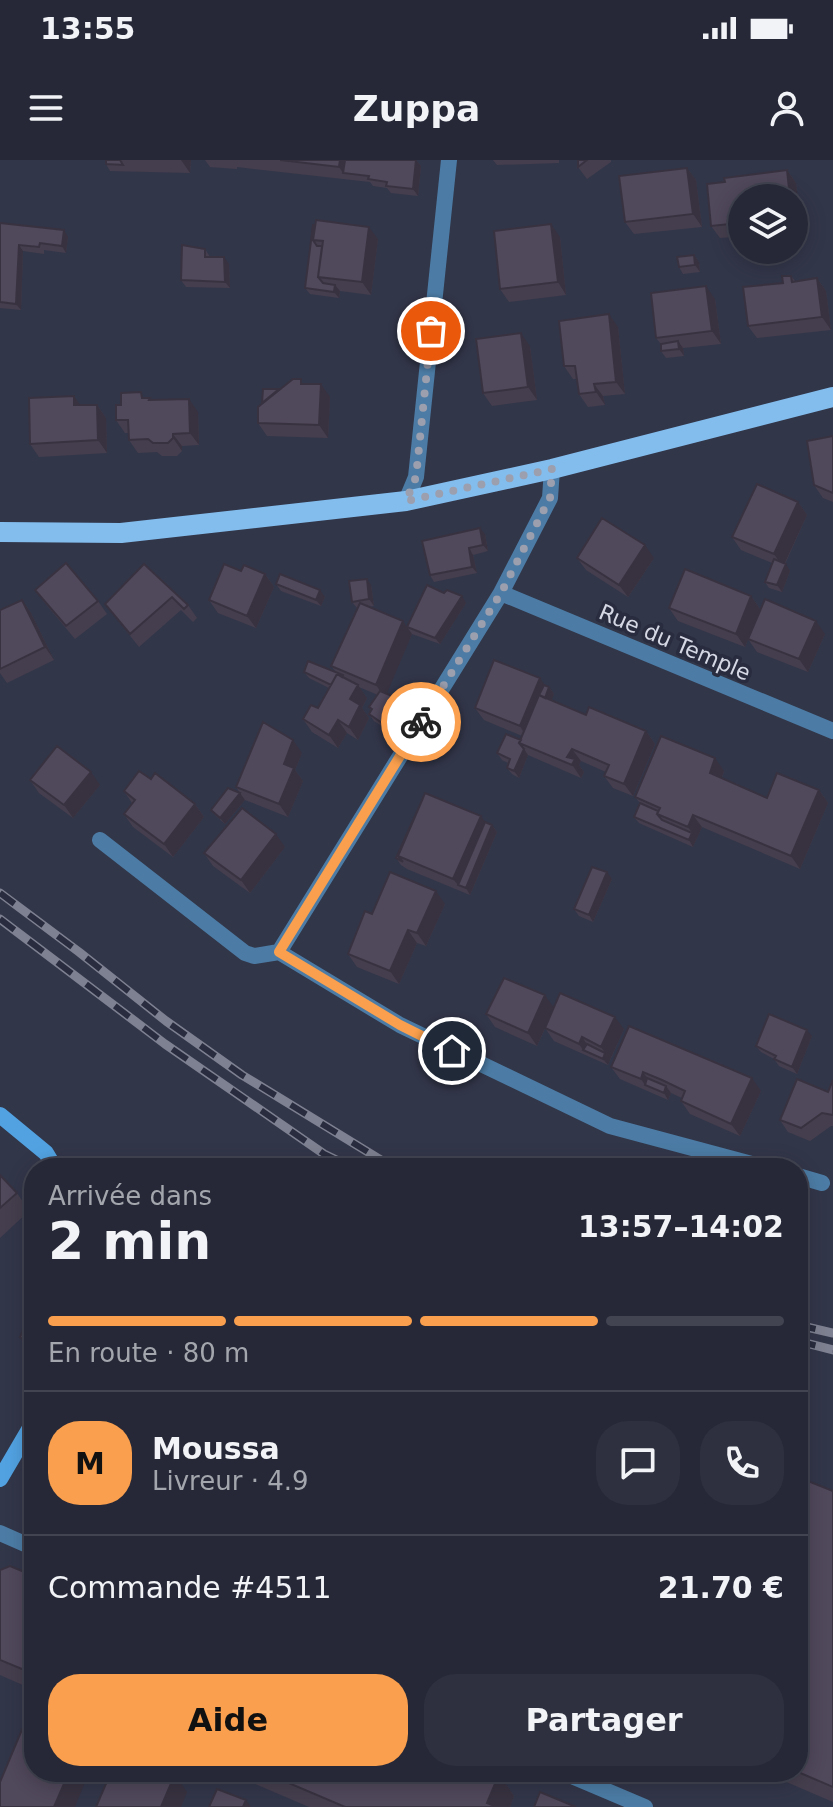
<!DOCTYPE html>
<html lang="fr">
<head>
<meta charset="utf-8">
<style>
  :root { --surface:#262837; --page:#2e303f; --text:#f1f3f6; --muted:#a4a6ad; --line:#424452; --accent:#f99f4d }
  body { margin:0; font-family:"DejaVu Sans",sans-serif; background:var(--page); color:var(--text); height:100vh; display:flex; flex-direction:column; font-size:30px; white-space:nowrap }
  * { box-sizing:border-box; margin:0 }
  p { font-size:26px; color:var(--muted) }
  .icon { flex:none; width:44px; height:44px; fill:none; stroke:currentColor; stroke-width:2; stroke-linecap:round; stroke-linejoin:round }
  .map { position:relative; flex:1; overflow:hidden }
  .panel { position:absolute; left:24px; top:998px; width:784px; height:624px; display:flex; flex-direction:column; background:var(--surface); border-radius:32px; box-shadow:0 4px 20px #0003,0 0 0 2px var(--line) }
  .panel>* { flex:none }
  .fabs { position:absolute; left:728px; top:24px; display:grid; gap:16px }
  .fabs a { display:grid; place-items:center; width:80px; height:80px; border-radius:50%; background:var(--surface); box-shadow:0 4px 20px #0003,0 0 0 2px var(--line); font-size:40px }
  .pin { position:absolute; display:grid; place-items:center; width:68px; height:68px; color:#fff; margin:-34px; border:4px solid #fff; border-radius:50%; box-shadow:0 2px 8px #0007 }
  .courier { position:absolute; display:grid; place-items:center; width:80px; height:80px; margin:-40px; border:6px solid #f99f4d; border-radius:50%; background:#fff; color:#222; box-shadow:0 2px 10px #0007 }
  .overview em { font-style:normal; font-weight:700 }
  .overview div { display:flex; flex-direction:column-reverse }
  .overview { display:flex; align-items:center; justify-content:space-between; height:136px; padding:0 24px }
  h1 { font-size:52px; font-weight:700; line-height:60px }
  .bar { display:grid; grid-template-columns:repeat(4,1fr); gap:12px 8px; align-content:center; height:96px; padding:0 24px }
  .bar i { height:10px; border-radius:6px; background:var(--line) }
  .bar .on { background:var(--accent) }
  .bar p { grid-column:span 4 }
  .line { display:flex; align-items:center; gap:20px; padding:0 24px; border-top:2px solid var(--line) }
  .line div { flex:1 }
  .round { display:grid; place-items:center; flex:none; width:84px; height:84px; border-radius:32px; background:var(--page) }
  .primary-button { display:flex; gap:16px; margin-top:auto; padding:16px 24px }
  .primary-button a { flex:1; height:92px; border-radius:32px; background:var(--accent); color:#111; font-size:32px; font-weight:700; line-height:92px; text-align:center }
  .primary-button a+a { background:var(--page); color:var(--text) }
  .status { display:flex; justify-content:space-between; align-items:center; height:56px; padding:0 40px; background:var(--surface); direction:ltr }
  .status svg { height:22px; fill:currentColor }
  header { display:flex; justify-content:space-between; align-items:center; height:104px; padding:0 24px; background:var(--surface); font-size:36px; font-weight:700 }
  .map>svg:first-child { display:block }
  .lines { fill:none; stroke-linecap:round; stroke-linejoin:round }
  .street { stroke:#4c7ca5; stroke-width:16 }
  .secondary { stroke:#52a2e2; stroke-width:16 }
  .primary { stroke:#83bdee; stroke-width:20 }
  .rail-casing { stroke:#7e8191; stroke-width:9 }
  .rail { stroke:#282c3e; stroke-width:6; stroke-dasharray:18; stroke-linecap:butt }
  .wall { fill:#453e4e }
  .shaded-wall { fill:#383240 }
  .building { fill:#50485b; stroke:#383240; stroke-width:2 }
  .done { stroke:#9c9fae; stroke-width:8; stroke-dasharray:0 14.4 }
  .route { stroke:#f99f4d; stroke-width:10 }
  .labels { text-anchor:middle; stroke-width:7; stroke-linejoin:round; paint-order:stroke }
  .street-label { font-size:22px; fill:#d5d8e4; stroke:#282c3e }
</style>
</head>
<body>
<div class="status"><b>13:55</b><svg viewBox="0 0 49 12"><path d="M0 12V9h3v3zM5 12V6h3v6zM10 12V3h3v9zM15 12V0h3v12zM26 1h20v11H26zM47 4h2v5h-2z"/></svg></div>
<header><svg class="icon" aria-label="menu" viewBox="0 0 24 24"><path d="M4 6h16M4 12h16M4 18h16"/></svg>Zuppa<svg class="icon" aria-label="person" viewBox="0 0 24 24"><circle cx="12" cy="8" r="4"/><path d="M4 21q1-7 8-7t8 7"/></svg></header>
<div class="map">
<svg width="833" height="1647" viewBox="0 0 833 1647">
  <rect width="100%" height="100%" fill="#323649"/>
  <g class="lines">
    <path class="street" d="M406 341 416 317 449 0
      M501 433 833 571
      M100 680 245 793 254 796 279 792 501 433 550 338 552 309
      M279 792 400 865 610 966 767 1008
      M798 1016 822 1023
      M0 1373 34 1388
      M562 1612 645 1647"/>
    <path class="secondary" d="M0 955 46 993 55 1008
      M0 1319 34 1261"/>
    <path class="primary" d="M0 372 121 373 406 341 552 309 833 237"/>
    <g class="rail-casing">
      <path id="rail" d="M0 733 79 792 166 861 242 915 394 1008
        M0 759 165 884 324 994 353 1008
        M798 1165 833 1173
        M798 1181 833 1190"/>
    </g>
    <use href="#rail" class="rail"/>
  </g>
  <path class="wall" d="M106 0H191L190 13 110 11 106 4Z
    M205 0H416L421 6 418 36 391 33 387 28 373 26 370 22 237 7V9L210 7Z
    M493 0H563H559V3L497 5Z
    M578 0H611V2L587 19 578 7Z
    M687 8 696 20 702 67 634 74 625 62Z
    M787 10 796 23 802 74 794 75V38H742V82H738L735 77 720 78 711 66 725 22Z
    M0 63 68 77 66 93 44 90V94L23 91 21 150 0 148Z
    M313 65 378 79 371 135 340 131 339 138 310 134 305 128Z
    M560 77 566 135 509 142 500 129Z
    M205 89 210 97 229 104 230 128 186 127 181 120Z
    M694 95 699 102 700 112 683 114 679 107Z
    M791 116 796 122 817 118 826 131 831 170 757 178 748 166 783 123Z
    M715 139 721 184 683 188 684 196 666 198 661 191V184L656 178Z
    M618 167 625 234 603 236 605 245 588 247 579 234 577 219H573L564 206Z
    M530 186 537 240 492 246 483 233Z
    M304 224 330 237 328 278 267 276 258 263 279 229Z
    M145 238H150L151 240 198 252 199 285 182 286V291L177 296H162L157 292 138 293 129 280V273H125L116 260 121 245Z
    M80 245H97L106 258 107 293 39 297 30 284Z
    M833 276V342L823 338 814 325Z
    M798 342 807 355 785 404 790 411 782 432 769 428 765 422 772 403 741 390 732 377Z
    M485 374 488 391 473 395 477 413 434 422 430 415Z
    M577 398H654L628 437 586 410Z
    M144 404 188 445 197 458 193 462 181 450 139 487 105 444Z
    M241 411 265 414 274 427 256 468 218 453 209 440Z
    M276 424 325 437 321 446 281 431Z
    M371 425 374 446 369 447 407 467 466 443 440 484 412 474 386 534 402 545 386 569 374 561 369 554 371 550 369 547 378 535 359 527 367 538 362 548 369 558 358 580 347 573 338 588 312 572 303 559 318 548 329 528 309 518 304 512H336L331 506 357 448 352 442Z
    M35 430 98 441 107 454 75 479 44 442Z
    M751 436 760 449 745 487 678 461 669 448Z
    M22 440 31 453 54 500 7 523 0 513V450Z
    M825 474 808 512 757 492 748 479Z
    M549 527 554 534 551 540 586 555 646 571 655 584 633 636 613 628 604 616 606 612 581 601 579 605 584 612 581 618 528 595 519 618 512 614 507 608 508 603 502 600 497 593 521 580 522 576 484 560 475 548Z
    M302 593 295 610 303 621 288 657 245 640 225 664 216 656 211 650 240 633 236 627Z
    M724 611 722 618 767 638 819 630 828 643 800 709 702 667 693 687 639 663 634 657 640 643 635 637Z
    M151 619 195 644 204 657 173 697 133 667 124 654 132 643 124 631Z
    M30 620 100 625 73 658 39 633Z
    M485 662 492 665 497 672 470 735 407 709 401 705 396 698Z
    M285 687 250 733 213 706 204 693Z
    M612 719 593 762 579 756 574 749Z
    M445 744 426 786 417 783 399 824 357 807 348 794 372 754Z
    M554 847 624 869 608 905 554 881 545 868 553 851 537 886 495 867 486 854Z
    M812 876 797 914 779 906 774 899 761 892 756 886Z
    M611 907 761 931 740 976 690 954 681 941 682 938 671 933 668 940 620 919Z
    M833 920V966H831L810 981 788 972 780 960 828 932Z
    M0 1015 17 1033 29 1051 0 1078Z
    M833 1331V1642L763 1612H798Z
    M0 1410 34 1416V1530L0 1515Z
    M227 1612H415L424 1616 499 1614 514 1636 510 1647H309Z"/>
  <path class="shaded-wall" d="M181 0H191L190 13Z
    M340 0H350L343 13 339 7Z
    M416 0 421 6 418 36 413 29Z
    M687 8 696 20 702 67 693 54Z
    M787 10 796 23 802 74 794 63V38H790Z
    M551 64 560 77 566 135 558 122Z
    M369 67 378 79 371 135 362 122Z
    M64 70 68 77 66 93 62 86Z
    M19 85 23 91 21 150 16 144Z
    M694 95 699 102 700 112 695 105Z
    M224 97 229 104 230 128 225 122Z
    M817 118 826 131 831 170 822 157Z
    M335 125 340 131 339 138 334 132Z
    M706 126 715 139 721 184 712 171Z
    M609 154 618 167 625 234 616 222Z
    M521 173 530 186 537 240 528 227Z
    M678 181 683 188 684 196 679 189Z
    M321 224 330 237 328 278 319 265Z
    M594 224 603 236 605 245 596 232Z
    M74 236 83 249 74 245Z
    M189 239 198 252 199 285 190 273Z
    M97 245 106 258 107 293 98 280Z
    M173 274 182 286V291L173 278Z
    M798 342 807 355 783 407 774 394Z
    M480 368 485 374 488 391 483 385Z
    M645 385 654 398 628 437 619 425Z
    M469 388 473 395 477 413 472 407Z
    M786 404 790 411 782 432 777 425Z
    M265 414 274 427 256 468 247 456Z
    M367 419 371 425 374 446 369 439Z
    M320 430 325 437 321 446 316 440Z
    M462 436 466 443 440 484 435 478Z
    M751 436 760 449 745 487 736 474Z
    M22 440 31 453 54 500 45 487Z
    M403 461 412 474 385 538 376 525Z
    M816 461 825 474 808 512 799 499Z
    M540 518 548 530 549 527 554 534 535 582 524 573 520 566Z
    M358 525 367 538 362 548 369 558 358 580 349 567 350 539Z
    M397 538 402 545 386 569 382 563Z
    M338 560 347 573 338 588 329 575Z
    M646 571 655 584 633 636 624 624Z
    M293 580 302 593 295 610 303 621 288 657 279 644 284 604Z
    M524 589 528 595 519 618 514 611Z
    M572 589 581 601 579 605 584 612 581 618 567 597Z
    M715 598 724 611 719 626 710 613Z
    M91 612 100 625 73 658 64 645Z
    M819 630 828 643 800 709 791 696Z
    M240 633 245 640 225 664 220 658Z
    M195 644 204 657 173 697 164 684Z
    M693 655 702 667 693 687 689 680 692 673 688 667Z
    M481 656 490 669 458 725 453 719Z
    M492 665 497 672 470 735 466 728Z
    M276 674 285 687 250 733 241 720Z
    M607 712 612 719 593 762 589 755Z
    M436 731 445 744 426 786 417 773Z
    M408 770 417 783 399 824 390 811Z
    M545 835 554 848 537 886 528 873Z
    M615 857 624 869 610 900 601 887Z
    M807 870 812 876 797 914 792 907Z
    M582 877 591 890H583L579 884Z
    M605 893 610 900 608 905 603 899Z
    M643 912 652 925H645L641 919Z
    M752 918 761 931 740 976 731 964Z
    M666 926 671 933 668 940 664 933Z
    M32 1171 34 1174V1181L30 1188 25 1181Z
    M69 1612H89L75 1647H54Z
    M175 1614 187 1632 181 1647H161Z
    M499 1614 514 1636 510 1647H490L487 1643Z
    M246 1640 251 1647H243Z"/>
  <path class="building" d="M106 0H120L123 5 106 4Z
    M280 0H340L339 7Z
    M345 0H416L413 29 386 26 387 22 368 19 369 16 343 13Z
    M578 0H587L578 7Z
    M687 8 693 54 625 62 619 16Z
    M787 10 790 38H742V68L729 69V64L711 66 707 24 725 22 724 18Z
    M316 60 369 67 362 122 318 117 323 81 313 80Z
    M0 63 64 70 62 86 40 83 39 87 19 85 16 144 0 142Z
    M551 64 558 122 500 129 494 71Z
    M313 65H315L313 80 317 86H322L318 117 323 123 335 125 334 132 305 128Z
    M182 85 205 89V97H224L225 122 181 120Z
    M694 95 695 105 679 107 677 97Z
    M782 116H791L792 122 817 118 822 157 748 166 743 127 783 123Z
    M706 126 712 171 656 178 651 133Z
    M609 154 616 222 594 224 596 232 579 234 575 206H564L559 161Z
    M521 173 528 227 483 233 476 179Z
    M678 181 679 189 661 191V184Z
    M293 219H301V224H321L319 265 258 263V247Z
    M263 229H279L262 243Z
    M141 232 142 238H150L149 240 189 239 190 273 173 274V278L168 283H153L148 279 129 280 128 260H116V245H121V233Z
    M74 236V245H97L98 280 30 284 29 238Z
    M833 276V333L814 325 807 281Z
    M757 324 798 342 774 394 732 377Z
    M602 358 645 385 619 425 577 398Z
    M480 368 483 385 469 388 472 407 430 415 422 381Z
    M774 399 786 404 777 425 765 422Z
    M66 403 98 441 66 466 35 430Z
    M144 404 188 445 184 449 172 437 130 474 105 444Z
    M224 404 241 411 244 405 265 414 247 456 209 440Z
    M685 409 751 436 736 474 669 448Z
    M280 414 320 430 316 440 276 424Z
    M367 419 369 439 352 442 349 421Z
    M427 425 444 433 447 430 462 436 435 478 407 467Z
    M765 439 816 461 799 499 748 479Z
    M22 440 45 487 0 509V450Z
    M360 443 403 461 376 525 331 506Z
    M494 500 540 518 520 566 475 548Z
    M308 501 343 515 342 517 337 514 331 525 304 512Z
    M337 514 358 525 350 539 360 545 349 567 338 560 329 575 303 559 311 545 318 548Z
    M544 525 549 527 545 538 539 535Z
    M380 531 397 538 382 563 369 554 372 549 369 547Z
    M539 535 586 555 589 547 646 571 624 624 604 616 609 605 572 589 567 597 575 599 572 605 519 583Z
    M263 562 293 580 284 604 294 608 279 644 236 627Z
    M506 574 521 580 519 583 524 589 514 611 507 608 510 599 497 593Z
    M661 576 715 598 710 613 767 638 777 613 819 630 791 696 693 655 688 667 657 654 660 648 635 637Z
    M57 586 91 612 64 645 30 620Z
    M139 611 151 619 155 613 195 644 164 684 124 654 135 640 124 631Z
    M228 628 240 633 220 658 211 650Z
    M425 633 481 656 453 719 398 696Z
    M423 638 398 696 403 702 396 698Z
    M640 643 658 651 657 654 662 660 692 673 689 680 634 657Z
    M242 648 276 674 241 720 204 693Z
    M485 662 492 665 466 728 458 725Z
    M592 707 607 712 589 755 574 749Z
    M390 712 436 731 417 773 408 770 390 811 348 794 365 751 372 754Z
    M504 818 545 835 528 873 486 854Z
    M560 833 615 857 601 887 582 877 579 884 545 868Z
    M769 854 807 870 792 907 774 899 776 896 756 886Z
    M629 866 752 918 731 964 681 941 685 931 662 920 643 912 641 919 611 907Z
    M587 884 605 893 603 899 583 890Z
    M647 918 666 926 664 933 645 925Z
    M797 919 828 932 833 920V955L822 953 801 968 780 960Z
    M0 1015 17 1033 0 1048Z
    M25 1166 32 1171 25 1181 20 1177Z
    M798 1317 833 1331V1627L798 1612Z
    M10 1406 34 1416V1514L0 1500V1410Z
    M34 1541V1612H69L54 1647H0V1622Z
    M111 1612H171L175 1614 161 1647H96Z
    M263 1612H415L424 1616 426 1612H493L499 1614 487 1643 497 1647H345Z
    M217 1629 246 1640 243 1647H209Z
    M540 1632 576 1647H534Z"/>
  <g class="lines">
    <path class="done" d="M421 562 501 433 550 338 552 309 406 341 416 317 431 171"/>
    <path class="route" d="M421 562 279 792 400 865 452 891"/>
  </g>
  <g class="labels">
    <g class="street-label">
      <text transform="translate(675 482) rotate(23)" y="8">Rue du Temple</text>
    </g>
  </g>
</svg>
<div class="fabs">
<a><svg class="icon" aria-label="layers" viewBox="0 0 24 24"><path d="M12 4l9 5-9 5-9-5zM3 14l9 5 9-5"/></svg></a>
</div>
<div class="pin" style="left:431px;top:171px;background:#ea580c"><svg class="icon" aria-label="bag" viewBox="0 0 24 24"><path d="M5 8h14l-1 12H6zM9 8a3 3 0 0 1 6 0"/></svg></div>
<div class="pin" style="left:452px;top:891px;background:#1f2937"><svg class="icon" aria-label="home" viewBox="0 0 24 24"><path d="M3 11l9-7 9 7M6 9v11h12V9"/></svg></div>
<div class="courier" style="left:421px;top:562px"><svg class="icon" aria-label="bike" viewBox="0 0 24 24"><circle cx="6" cy="16" r="4"/><circle cx="18" cy="16" r="4"/><path d="M6 16l4-8h5l3 8M10 8l3 8H6M13 5h3"/></svg></div>
<section class="panel">
<div class="overview"><div><h1>2 min</h1><p>Arrivée dans</p></div><em>13:57–14:02</em></div>
<div class="bar"><i class="on"></i><i class="on"></i><i class="on"></i><i></i><p>En route · 80 m</p></div>
<div class="line" style="height:144px"><b class="round" style="background:var(--accent);color:#111">M</b><div><b>Moussa</b><p>Livreur · 4.9</p></div><a class="round"><svg class="icon" aria-label="chat" viewBox="0 0 24 24"><path d="M4 5h16v11H9l-5 4z"/></svg></a><a class="round"><svg class="icon" aria-label="phone" viewBox="0 0 24 24"><path d="M5 4h4l2 5-3 2q2 4 5 5l2-3 5 2v4C11 20 4 13 5 4z"/></svg></a></div>
<div class="line" style="height:104px"><div>Commande #4511</div><b>21.70 €</b></div>
<div class="primary-button"><a>Aide</a><a>Partager</a></div>
</section>
</div>
</body>
</html>
